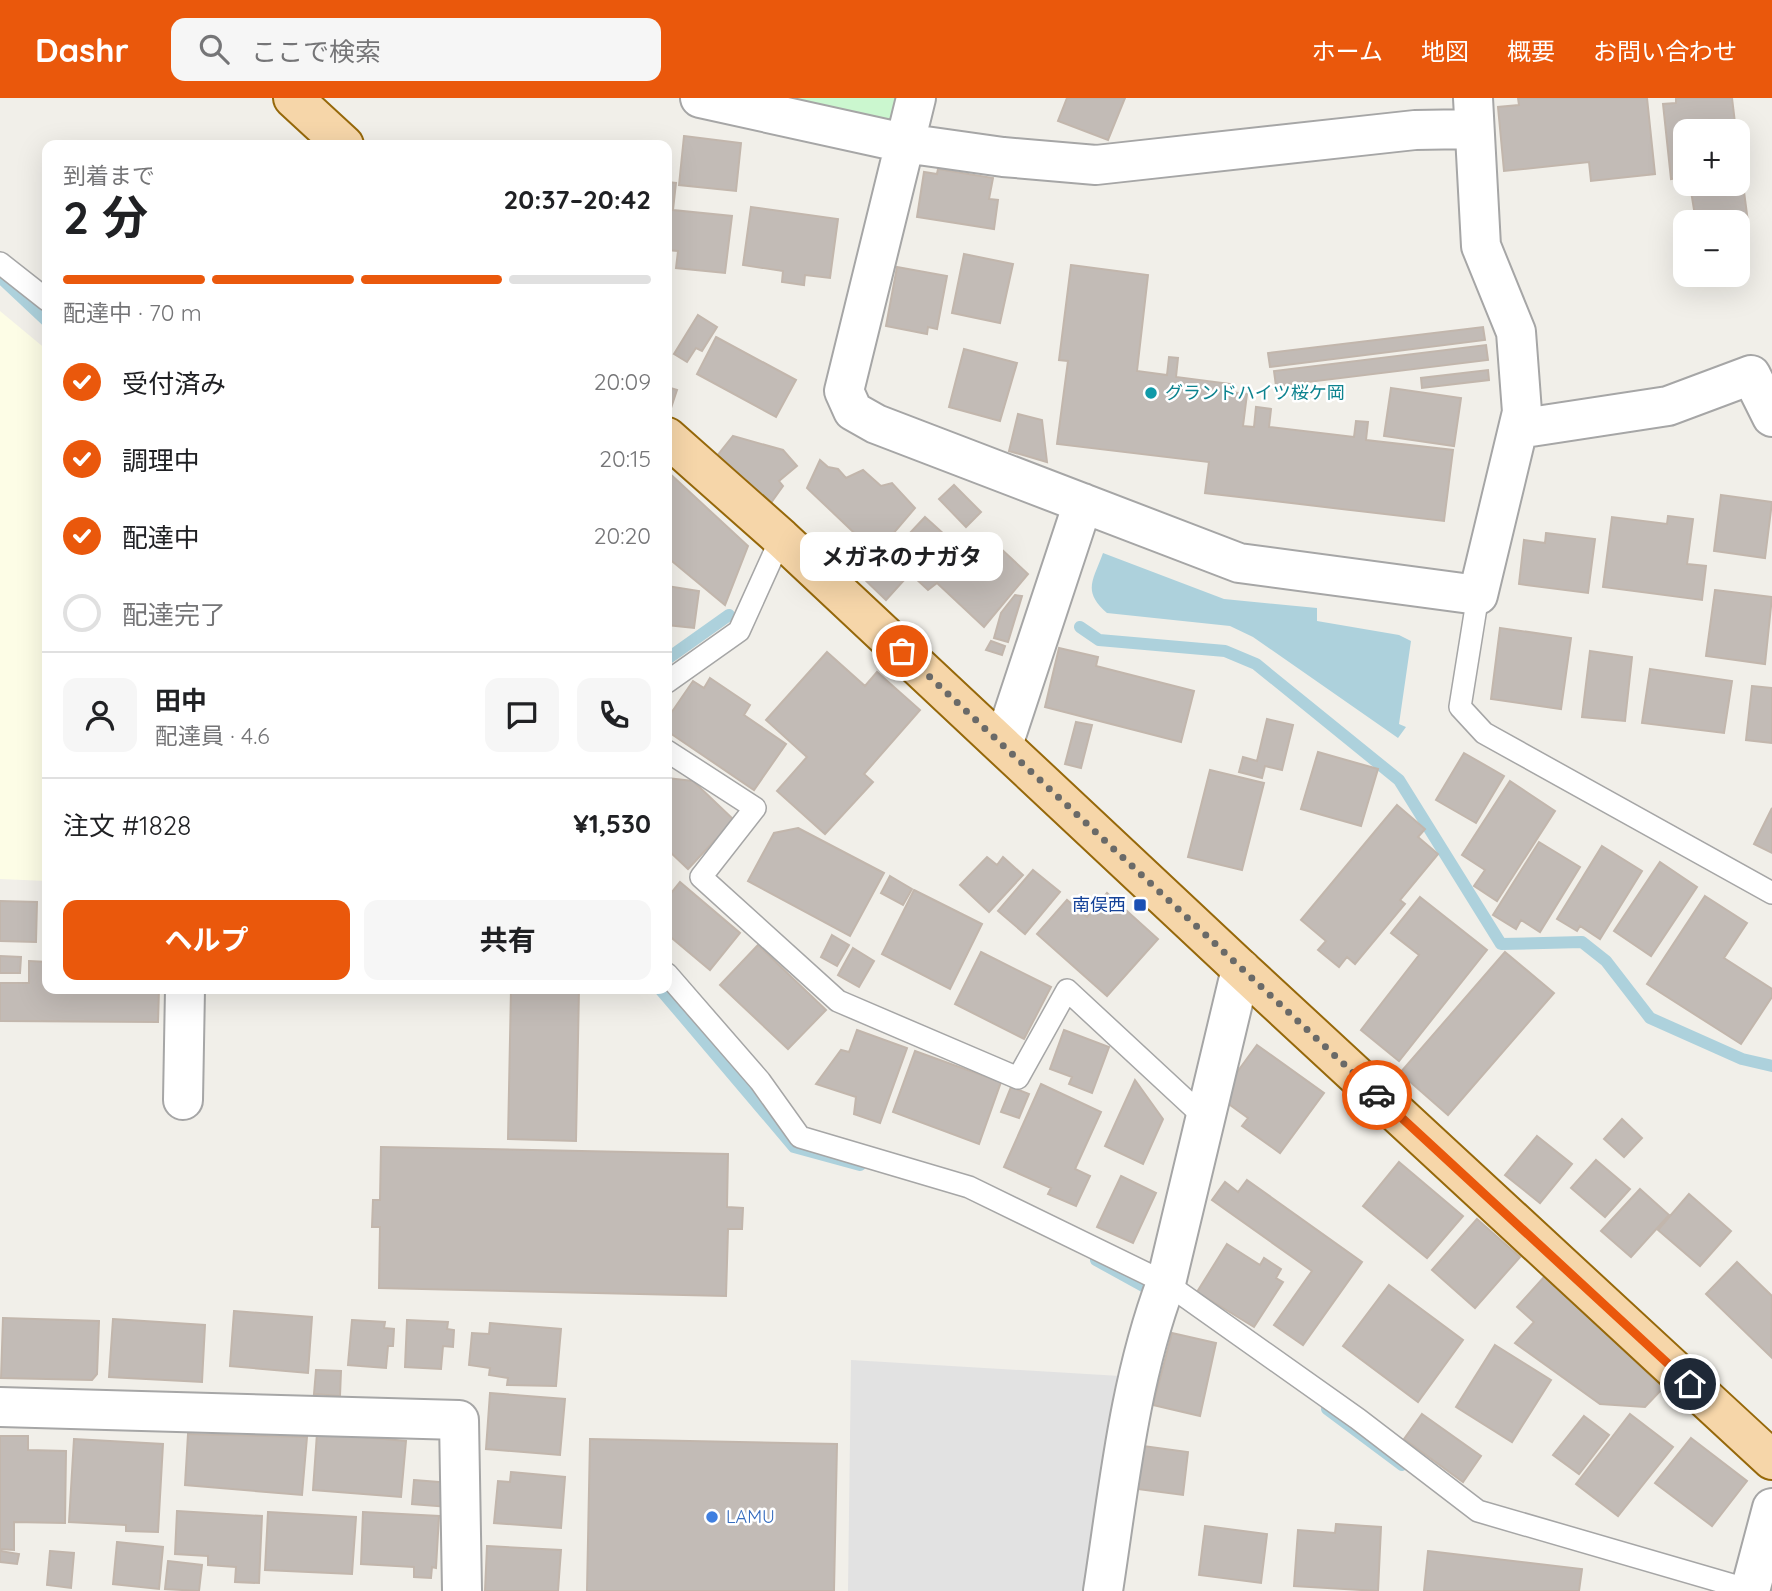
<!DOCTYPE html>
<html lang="ja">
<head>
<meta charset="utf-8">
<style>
  :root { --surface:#fff; --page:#f6f6f6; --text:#202124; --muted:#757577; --line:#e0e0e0; --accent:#ea580c }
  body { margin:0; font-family:Quicksand,"Noto Sans JP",sans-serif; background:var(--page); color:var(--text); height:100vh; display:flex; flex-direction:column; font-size:26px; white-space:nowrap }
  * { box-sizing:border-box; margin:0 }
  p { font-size:23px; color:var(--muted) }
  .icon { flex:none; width:38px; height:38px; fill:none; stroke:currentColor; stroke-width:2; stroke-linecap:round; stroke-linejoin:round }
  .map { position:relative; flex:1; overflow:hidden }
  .panel { position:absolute; left:42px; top:42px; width:630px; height:854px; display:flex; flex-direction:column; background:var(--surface); border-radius:14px; box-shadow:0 7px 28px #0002 }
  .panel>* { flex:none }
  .controls { position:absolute; left:1673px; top:21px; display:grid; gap:14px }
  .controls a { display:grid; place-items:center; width:77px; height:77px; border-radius:14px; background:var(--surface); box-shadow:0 7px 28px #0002; font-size:35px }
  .pin { position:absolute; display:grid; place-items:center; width:60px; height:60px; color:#fff; margin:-30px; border:4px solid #fff; border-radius:50%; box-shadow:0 2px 7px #0007 }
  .courier { position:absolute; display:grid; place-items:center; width:70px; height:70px; margin:-35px; border:5px solid #ea580c; border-radius:50%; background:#fff; color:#222; box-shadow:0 2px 9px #0007 }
  .bubble { position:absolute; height:49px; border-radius:14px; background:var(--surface); box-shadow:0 7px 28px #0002; font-size:23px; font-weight:700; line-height:49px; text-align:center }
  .head em { font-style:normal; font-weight:700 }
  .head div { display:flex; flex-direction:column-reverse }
  .head { display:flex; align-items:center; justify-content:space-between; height:119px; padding:0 21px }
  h1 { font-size:46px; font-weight:700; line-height:52px }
  .bar { display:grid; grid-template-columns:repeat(4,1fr); gap:10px 7px; align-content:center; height:84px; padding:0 21px }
  .bar i { height:9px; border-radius:5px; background:var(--line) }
  .bar .current { background:var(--accent) }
  .bar p { grid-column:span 4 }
  .line { display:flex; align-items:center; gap:18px; padding:0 21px; border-top:2px solid var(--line) }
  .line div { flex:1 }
  .round { display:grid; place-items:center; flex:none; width:74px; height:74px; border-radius:14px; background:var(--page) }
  ol { padding:0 21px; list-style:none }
  li { display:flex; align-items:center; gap:21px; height:77px }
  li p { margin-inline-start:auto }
  li .icon { padding:7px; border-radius:50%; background:var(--accent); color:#fff; stroke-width:4 }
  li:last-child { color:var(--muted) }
  li i { width:38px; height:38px; border:4px solid var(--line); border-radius:50% }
  .button { display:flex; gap:14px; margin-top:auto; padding:14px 21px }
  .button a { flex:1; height:80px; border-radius:14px; background:var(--accent); color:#fff; font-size:28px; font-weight:700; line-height:80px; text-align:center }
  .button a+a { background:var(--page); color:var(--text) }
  header { display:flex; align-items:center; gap:42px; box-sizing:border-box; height:98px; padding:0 35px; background:var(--accent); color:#fff }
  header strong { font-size:33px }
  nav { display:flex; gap:38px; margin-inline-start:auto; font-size:24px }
  .search { width:490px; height:63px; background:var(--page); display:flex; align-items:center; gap:18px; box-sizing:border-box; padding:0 24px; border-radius:14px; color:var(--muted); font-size:26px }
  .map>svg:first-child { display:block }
  .education { fill:#fdfde6 }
  .park { fill:#cbf7cf }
  .parking { fill:#e2e2e2 }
  .water { fill:#add1dc }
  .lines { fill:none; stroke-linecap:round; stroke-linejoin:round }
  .stream { stroke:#add1dc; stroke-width:12 }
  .building { fill:#c2bbb6; stroke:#c2b6ac; stroke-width:2 }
  .lane-casing { stroke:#a6a6a6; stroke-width:24 }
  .street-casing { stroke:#a6a6a6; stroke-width:42 }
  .primary-casing { stroke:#96680a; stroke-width:42 }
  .lane { stroke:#fff; stroke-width:21 }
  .street { stroke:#fff; stroke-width:38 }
  .primary { stroke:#f6d6a9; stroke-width:38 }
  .done { stroke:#6a6a68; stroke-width:7; stroke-dasharray:0 12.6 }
  .route { stroke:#ea580c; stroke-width:9 }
  .culture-dot { fill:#0f9aa8; stroke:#fff; stroke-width:2.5 }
  .transit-dot { fill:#1a4fb4; stroke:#fff; stroke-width:2.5 }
  .shop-dot { fill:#3f7fe0; stroke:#fff; stroke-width:2.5 }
  .labels { text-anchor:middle; stroke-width:5; stroke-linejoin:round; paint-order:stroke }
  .culture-label { font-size:18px; fill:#0d838f; stroke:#fff; text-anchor:start }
  .transit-label { font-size:18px; fill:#164399; stroke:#fff; text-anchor:end }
  .shop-label { font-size:18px; fill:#366cbe; stroke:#fff; text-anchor:start }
</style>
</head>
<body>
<header>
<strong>Dashr</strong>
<div class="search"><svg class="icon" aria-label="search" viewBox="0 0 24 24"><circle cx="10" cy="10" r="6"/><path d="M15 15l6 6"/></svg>ここで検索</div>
<nav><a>ホーム</a><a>地図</a><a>概要</a><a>お問い合わせ</a></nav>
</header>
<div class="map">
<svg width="1772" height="1493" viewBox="0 0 1772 1493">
  <rect width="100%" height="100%" fill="#f1efe9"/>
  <path class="education" d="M0 213 47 252V783L0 781Z"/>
  <path class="park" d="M763 0H896L889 27Z"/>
  <path class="parking" d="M851 1262 1120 1278 1088 1493H848Z"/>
  <path class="water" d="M1103 455 1224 501 1317 510V523L1399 537 1411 543 1399 626 1406 629 1398 640 1253 539 1230 528 1107 515C1082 493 1093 483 1103 455Z"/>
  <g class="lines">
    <path class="stream" d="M0 179 47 223
      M1080 529 1099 542 1225 553 1256 566 1399 682 1501 846 1582 844 1606 863 1650 920 1742 961 1772 968
      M667 561 729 517
      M660 891 794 1049 860 1067
      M1096 1162 1145 1189
      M1327 1311 1402 1367"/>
  </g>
  <path class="building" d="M1067 0H1125L1108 42 1058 23Z
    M1518 0H1647L1655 76 1591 83 1589 64 1504 73 1498 9 1519 7Z
    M1676 0H1732L1736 33H1685V79L1671 81 1663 6 1676 5Z
    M684 38 741 45 736 93 679 87Z
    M938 71 993 80 989 101 998 102 994 131 917 119 924 74 937 76Z
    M667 84 676 85 673 112 732 118 725 175 676 170 678 153 667 152Z
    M1743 86 1748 124H1696L1691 93Z
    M751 109 838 121 830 180 805 177 804 187 782 184 783 173 743 167Z
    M964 156 1013 166 1000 225 952 215Z
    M1071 167 1148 177 1137 273 1167 277 1169 259 1178 260 1176 279 1231 286 1230 294 1247 296 1243 328 1254 329 1256 309 1271 311 1269 329 1354 339 1356 323 1368 324 1366 342 1453 352 1444 423 1205 395 1209 364 1057 346 1068 263 1059 262Z
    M897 169 947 178 937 231 928 229 927 236 886 228Z
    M698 217 717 229 702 253 696 250 687 264 674 256Z
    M1483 229 1485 242 1270 269 1268 255Z
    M716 239 796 282 776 319 697 276Z
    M1486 247 1488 262 1276 288 1274 273Z
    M964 251 1017 265 1000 323 949 309Z
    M1488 272 1489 282 1422 290 1421 280Z
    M667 289 677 292 671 310 667 308Z
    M1391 290 1461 300 1454 348 1384 338Z
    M1018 316 1042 322 1047 364 1009 353Z
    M733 338 783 352 797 368 779 383 783 388 768 409 717 358Z
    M820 362 828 369 838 371 846 380 863 372 881 388 892 385 915 410 881 450 868 448 807 390Z
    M667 373 748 448 725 507 667 459Z
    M954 387 981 414 966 429 939 401Z
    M1721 397 1772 404 1765 460 1714 453Z
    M1668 418 1693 421 1687 466 1706 468 1702 502 1603 489 1612 419 1667 426Z
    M925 419 956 447 963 441 981 457 976 463 981 469 999 449 1028 476 984 529 937 485 928 492 914 479 919 474 894 452Z
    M1546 435 1595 441 1588 495 1519 486 1524 442 1545 445Z
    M882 458 905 481 886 502 862 479Z
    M667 488 699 493 694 530 667 527Z
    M1715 492 1772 499 1765 566 1706 558Z
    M1015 497 1022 498 1008 544 994 540 1001 515Z
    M1500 530 1571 540 1561 611 1491 601Z
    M991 543 1005 548 1002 557 986 552Z
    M1059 550 1098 559 1096 568 1194 593 1181 644 1045 609Z
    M1590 553 1632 559 1625 623 1582 619Z
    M827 554 865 588 877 574 920 612 864 676 873 684 825 736 777 693 807 659 766 622Z
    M1650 571 1732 583 1724 635 1642 625Z
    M710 580 750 607 744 617 786 646 754 692 667 633V621L693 583 704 590Z
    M1752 588 1772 590V645L1746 642Z
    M1267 621 1293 627 1282 672 1265 668 1262 680 1239 674 1243 659 1257 663Z
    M1076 624 1092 627 1081 670 1065 666Z
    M1318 654 1378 671 1361 728 1301 711Z
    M1464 655 1504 678 1476 725 1436 702Z
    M1210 672 1264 685 1242 772 1188 759Z
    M667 680 693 683 734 722 688 771 667 751Z
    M1510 683 1555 713 1497 803 1474 788 1485 772 1462 757Z
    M1397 707 1425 731 1418 739 1438 756 1400 802 1405 806 1355 866 1347 859 1339 869 1318 852 1326 843 1301 822Z
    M1772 710V755L1754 746Z
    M798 730 884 775 850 838 748 783 774 735Z
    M1539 744 1580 769 1540 834 1521 822 1516 831 1493 817Z
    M1602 748 1642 773 1600 841 1580 828 1577 833 1557 821Z
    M987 759 997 767 1003 759 1023 777 989 814 960 787Z
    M1660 764 1697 789 1651 858 1614 833Z
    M1033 772 1060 794 1025 836 998 813Z
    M890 778 912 791 903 807 881 795Z
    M680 784 740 835 710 872 667 836V800Z
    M914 792 982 826 950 891 882 856Z
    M1107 795 1158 841 1107 898 1037 836 1067 802 1087 819Z
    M1705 798 1747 825 1724 860 1772 891V899L1741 946 1647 886Z
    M1420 799 1487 852 1399 963 1361 932 1419 857 1391 835Z
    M0 803 37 804 36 844 0 843Z
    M832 837 849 847 837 868 821 859Z
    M758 847 826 912 788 951 720 887Z
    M853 850 874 863 859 889 838 877Z
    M981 854 1051 889 1024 941 955 906Z
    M1505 854 1554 895 1448 1017 1400 975Z
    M0 858 21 859 20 875H0Z
    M29 863 47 864V891H159L158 924 0 923V885H29Z
    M511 891H579L576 1043 508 1041Z
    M857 932 907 950 880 1025 854 1016 856 999 816 986 841 952 849 954Z
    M1064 932 1109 949 1092 995 1069 986 1072 979 1050 971Z
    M1257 947 1324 995 1280 1055 1242 1028 1248 1020 1219 999Z
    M915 953 1001 984 979 1046 893 1014Z
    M1135 982 1163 1021 1143 1066 1105 1048Z
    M1041 986 1101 1014 1075 1071 1090 1078 1076 1108 1048 1096 1051 1090 1004 1069Z
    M1011 989 1029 996 1019 1020 1001 1014Z
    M1622 1021 1642 1040 1624 1059 1604 1041Z
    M1537 1038 1572 1066 1540 1105 1505 1077Z
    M381 1049 728 1056 727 1109 743 1110 742 1131H728L726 1198 379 1190 380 1129H372L373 1102H380Z
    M1596 1062 1630 1091 1605 1119 1571 1090Z
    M1399 1064 1463 1118 1427 1160 1363 1108Z
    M1121 1078 1156 1095 1133 1145 1097 1129Z
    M1247 1082 1362 1164 1303 1247 1274 1227 1312 1173 1212 1102 1225 1084 1238 1094Z
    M1640 1091 1669 1117 1631 1159 1601 1133Z
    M1689 1096 1731 1133 1700 1168 1658 1132Z
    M1477 1121 1520 1159 1475 1210 1432 1172Z
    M1227 1146 1260 1167 1264 1160 1281 1171 1276 1180 1283 1184 1254 1229 1197 1194Z
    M1737 1164 1772 1198 1771 1259 1706 1196Z
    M1545 1178 1663 1290 1645 1309 1600 1306 1515 1245 1534 1224 1517 1209Z
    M1389 1187 1463 1242 1418 1304 1343 1248Z
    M234 1213 312 1219 308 1275 230 1268Z
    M3 1220 99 1223 97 1276 92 1282 1 1280Z
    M113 1221 205 1227 202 1284 109 1279Z
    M352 1222 385 1224 384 1230 394 1231 393 1248H388L386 1270 348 1267Z
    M407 1222 448 1224 447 1231 454 1232 453 1249 443 1248 441 1271 405 1269Z
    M490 1225 561 1231 556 1288 507 1287 508 1280 489 1277 490 1270 469 1267 472 1235 489 1236Z
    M1172 1235 1216 1245 1200 1318 1153 1307Z
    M1495 1247 1551 1282 1512 1344 1456 1309Z
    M316 1272 341 1273 340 1298 314 1296Z
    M490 1295 565 1301 560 1357 486 1351Z
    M1422 1316 1481 1358 1463 1384 1404 1341Z
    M1630 1316 1673 1349 1618 1418 1576 1386Z
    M1584 1318 1609 1337 1579 1376 1553 1357Z
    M317 1335 406 1343 401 1399 313 1392Z
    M188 1336 307 1339 302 1397 185 1387Z
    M0 1338H28V1352L66 1353 65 1425 14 1424V1452L0 1451Z
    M1691 1340 1747 1383 1712 1428 1655 1385Z
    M74 1341 163 1346 158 1434 126 1433V1427L69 1424Z
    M590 1341 837 1346 834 1493H587Z
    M1143 1348 1188 1354 1183 1397 1137 1391Z
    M511 1374 565 1379 561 1430 494 1425 498 1383 510 1384Z
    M414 1382 451 1385 449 1409 412 1406Z
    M177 1413 262 1418 259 1485 235 1484 236 1469 208 1467V1458L175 1456Z
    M268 1414 356 1419 352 1476 265 1472Z
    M363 1414 439 1418 436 1470 432 1469 431 1480 414 1479V1469L361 1466Z
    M1336 1426 1381 1429 1378 1493 1294 1488 1298 1432 1335 1435Z
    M1205 1428 1267 1436 1261 1485 1199 1477Z
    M117 1444 163 1449 159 1491 113 1486Z
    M487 1448 561 1452 558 1493H485Z
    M0 1453 19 1456 17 1466 0 1464Z
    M50 1453 74 1455 71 1490 47 1487Z
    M1428 1453 1582 1471 1579 1493H1424Z
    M168 1463 202 1467 199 1493 165 1491Z"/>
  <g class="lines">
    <g class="lane-casing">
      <path id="lane" d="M0 165 47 202
        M1478 497 1460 609 1484 635 1772 795
        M667 584 739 533 781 440
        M667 653 755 710 701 779 838 903 1018 980 1067 892 1205 1020
        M667 876 760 983 800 1039 969 1089 1166 1185 1358 1321 1478 1413 1750 1492"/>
    </g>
    <g class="street-casing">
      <path id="street" d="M700 0 904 45 1003 59 1096 67 1415 32 1473 31
        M916 0 844 293 853 313 876 326 1239 465 1478 497 1522 314 1516 234 1481 148 1473 0
        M1518 331 1668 308 1751 277 1772 319
        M1003 647 1083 405
        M183 1002 185 891
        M0 1309 459 1322 462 1493
        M1103 1493C1119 1389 1129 1284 1166 1185L1241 871
        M1750 1493 1772 1410"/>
    </g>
    <g class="primary-casing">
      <path id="primary" d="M293 0 344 47
        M667 339 781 440 1241 871 1772 1362"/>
    </g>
    <use href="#lane" class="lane"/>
    <use href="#street" class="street"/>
    <use href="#primary" class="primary"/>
  </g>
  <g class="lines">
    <path class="done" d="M902 553 1377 997"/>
    <path class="route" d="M1377 997 1690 1286"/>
  </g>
  <circle class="culture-dot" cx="1151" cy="295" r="7"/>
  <rect class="transit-dot" x="1133" y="800" width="14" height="14" rx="3.5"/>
  <circle class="shop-dot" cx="712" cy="1419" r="7"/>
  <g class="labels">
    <g class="culture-label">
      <text x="1165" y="301">グランドハイツ桜ケ岡</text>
    </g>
    <g class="transit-label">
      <text x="1126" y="813">南俣西</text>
    </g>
    <g class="shop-label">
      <text x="726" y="1425">LAMU</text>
    </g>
  </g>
</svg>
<div class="controls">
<a>+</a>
<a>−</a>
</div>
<div class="pin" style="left:902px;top:553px;background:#ea580c"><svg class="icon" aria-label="bag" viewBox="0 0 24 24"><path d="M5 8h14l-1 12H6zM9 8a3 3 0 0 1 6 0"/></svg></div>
<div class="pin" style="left:1690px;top:1286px;background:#1f2937"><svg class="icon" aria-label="home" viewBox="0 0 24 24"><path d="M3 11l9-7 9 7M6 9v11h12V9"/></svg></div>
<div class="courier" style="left:1377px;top:997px"><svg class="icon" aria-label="car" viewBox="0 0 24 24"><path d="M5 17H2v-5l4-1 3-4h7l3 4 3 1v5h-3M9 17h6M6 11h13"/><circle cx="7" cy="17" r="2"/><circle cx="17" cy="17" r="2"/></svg></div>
<div class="bubble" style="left:800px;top:434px;width:203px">メガネのナガタ</div>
<section class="panel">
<div class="head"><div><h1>2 分</h1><p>到着まで</p></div><em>20:37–20:42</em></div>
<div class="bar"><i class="current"></i><i class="current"></i><i class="current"></i><i></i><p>配達中 · 70 m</p></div>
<ol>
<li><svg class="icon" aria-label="check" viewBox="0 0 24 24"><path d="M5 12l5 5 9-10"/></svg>受付済み<p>20:09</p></li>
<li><svg class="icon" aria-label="check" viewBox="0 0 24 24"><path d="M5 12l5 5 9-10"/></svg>調理中<p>20:15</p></li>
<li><svg class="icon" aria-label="check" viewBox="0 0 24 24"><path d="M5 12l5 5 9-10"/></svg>配達中<p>20:20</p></li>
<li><i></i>配達完了</li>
</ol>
<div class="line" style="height:126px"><a class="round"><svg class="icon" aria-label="person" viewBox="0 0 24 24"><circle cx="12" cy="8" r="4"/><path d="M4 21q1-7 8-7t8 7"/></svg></a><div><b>田中</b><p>配達員 · 4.6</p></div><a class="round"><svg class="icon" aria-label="chat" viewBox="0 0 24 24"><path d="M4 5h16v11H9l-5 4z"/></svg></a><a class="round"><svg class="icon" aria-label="phone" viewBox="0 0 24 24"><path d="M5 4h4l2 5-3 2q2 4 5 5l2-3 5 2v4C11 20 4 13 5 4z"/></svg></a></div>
<div class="line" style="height:91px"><div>注文 #1828</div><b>¥1,530</b></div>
<div class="button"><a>ヘルプ</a><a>共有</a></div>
</section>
</div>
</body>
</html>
